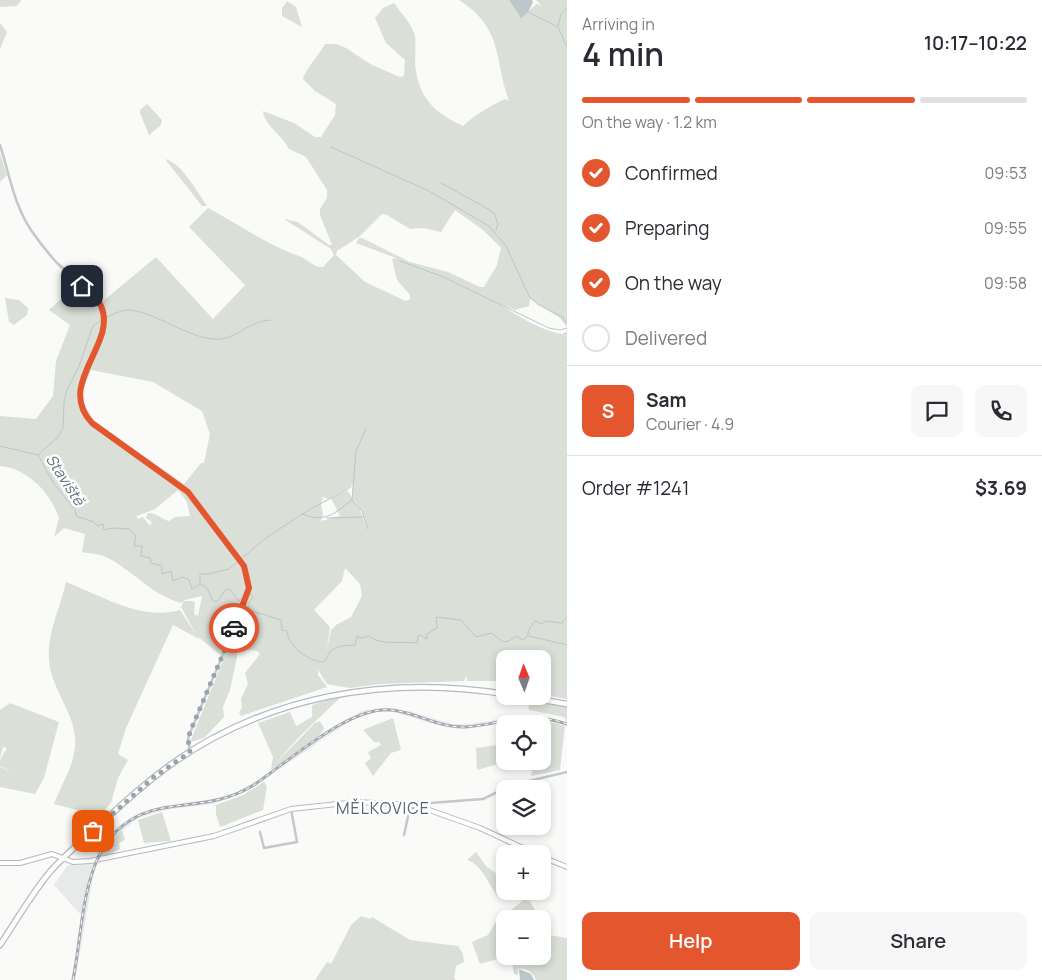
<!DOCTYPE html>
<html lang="en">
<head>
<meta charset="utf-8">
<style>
  :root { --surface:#fff; --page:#f7f7f7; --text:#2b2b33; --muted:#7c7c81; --line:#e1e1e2; --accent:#e4572e }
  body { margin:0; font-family:Manrope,sans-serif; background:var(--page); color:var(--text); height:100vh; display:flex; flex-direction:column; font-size:19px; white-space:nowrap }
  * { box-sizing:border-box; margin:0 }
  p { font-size:16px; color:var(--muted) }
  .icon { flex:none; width:28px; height:28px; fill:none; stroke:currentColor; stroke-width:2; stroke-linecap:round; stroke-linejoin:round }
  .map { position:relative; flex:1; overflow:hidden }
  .panel { display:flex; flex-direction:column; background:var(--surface); width:475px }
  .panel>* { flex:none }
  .needle { width:32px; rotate:358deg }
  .controls { position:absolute; left:496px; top:650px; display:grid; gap:10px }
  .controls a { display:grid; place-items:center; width:55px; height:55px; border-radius:10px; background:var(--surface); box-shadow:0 2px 8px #0003; font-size:25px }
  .pin { position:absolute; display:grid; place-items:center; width:42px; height:42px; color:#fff; margin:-21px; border-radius:10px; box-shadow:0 2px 8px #0006 }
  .courier { position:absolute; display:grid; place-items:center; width:50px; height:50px; margin:-25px; border:4px solid #e4572e; border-radius:50%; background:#fff; color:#222; box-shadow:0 1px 6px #0007 }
  .head em { font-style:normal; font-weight:600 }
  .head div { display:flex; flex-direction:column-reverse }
  .head { display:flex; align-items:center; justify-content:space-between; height:85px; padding:0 15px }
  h1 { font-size:32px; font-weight:600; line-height:38px }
  .bar { display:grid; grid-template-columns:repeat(4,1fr); gap:8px 5px; align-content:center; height:60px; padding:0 15px }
  .bar i { height:6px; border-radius:4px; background:var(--line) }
  .bar .current { background:var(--accent) }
  .bar p { grid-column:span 4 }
  .line { display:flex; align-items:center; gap:12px; padding:0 15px; border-top:1px solid var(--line) }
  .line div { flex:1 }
  .round { display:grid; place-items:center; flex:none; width:52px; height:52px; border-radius:10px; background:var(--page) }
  ol { padding:0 15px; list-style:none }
  li { display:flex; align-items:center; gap:15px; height:55px }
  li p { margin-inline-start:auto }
  li .icon { padding:5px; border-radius:50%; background:var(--accent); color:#fff; stroke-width:4 }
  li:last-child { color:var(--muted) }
  li i { width:28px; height:28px; border:2px solid var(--line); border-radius:50% }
  .cta { display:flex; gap:10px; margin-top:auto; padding:10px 15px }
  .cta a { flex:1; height:58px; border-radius:10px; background:var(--accent); color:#fff; font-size:20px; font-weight:600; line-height:58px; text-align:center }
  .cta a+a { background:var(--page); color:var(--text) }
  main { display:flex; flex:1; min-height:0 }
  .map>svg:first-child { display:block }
  .built { fill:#e8e9e9 }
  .green { fill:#dadfd7; fill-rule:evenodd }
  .water { fill:#bbc7cb }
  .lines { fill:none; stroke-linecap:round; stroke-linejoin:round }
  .stream { stroke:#bbc7cb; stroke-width:1 }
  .secondary-casing { stroke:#b3babf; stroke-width:6 }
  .primary-casing { stroke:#b5babe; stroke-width:7 }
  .street { stroke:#c3c8cc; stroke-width:2.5 }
  .secondary { stroke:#fff; stroke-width:4 }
  .primary { stroke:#fff; stroke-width:4.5 }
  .rail-casing { stroke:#a2aab0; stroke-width:3 }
  .rail { stroke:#fff; stroke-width:1; stroke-dasharray:4; stroke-linecap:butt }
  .done { stroke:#99a4ac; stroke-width:5; stroke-dasharray:0 9 }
  .route { stroke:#e4572e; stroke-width:6 }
  .labels { text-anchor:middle; stroke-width:5; stroke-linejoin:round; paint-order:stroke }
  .water-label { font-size:15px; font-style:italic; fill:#60757c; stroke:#fff }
  .quarter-label { font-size:16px; letter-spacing:1px; fill:#57646e; stroke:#fff }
</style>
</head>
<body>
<main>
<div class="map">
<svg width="567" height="980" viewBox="0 0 567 980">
  <rect width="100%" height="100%" fill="#fafaf8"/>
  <path class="built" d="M384 708 409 711 452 724H470L525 715 559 720 567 722V726L547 720 525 719 458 729 440 726 394 712H371L351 720 255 786 238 795 212 804 164 810 138 818 111 840 95 866 75 980H71L82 916 54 885 68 865 93 863 101 847 112 833 137 815 164 806 211 800 237 792 259 779 343 721 364 710Z"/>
  <path class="green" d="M0 0H21V1L16 6 0 7Z
    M459 0H509L520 17 537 4 542 6 536 0H567V327L560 318 530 299 529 306 515 310 497 303C518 315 538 330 562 334L567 331V699L543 695 542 659H505V681H467V676L464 681 379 684 350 688 327 684 318 670V675L327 687 241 716 239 712 242 708 241 699 248 684 245 673 260 654 257 651C246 649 242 652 236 640L237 657 230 690 223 707 224 717 204 738 190 742 224 658 197 636 181 607 184 601H192L195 603 194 614 198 616 202 596 185 600 181 603C152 595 133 571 108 558 99 553 91 554 82 552L85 534 64 528 54 537 59 518C51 493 27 468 0 466V416L36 419 53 396 56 361 70 325 49 310 74 287 75 283 80 281 101 297 102 302 156 257 213 319 245 285 189 227 208 208C239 224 266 245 299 256 308 259 313 268 323 267L334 255 331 249 284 219 298 222 329 245H332L320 215V209L327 198V190L306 157 289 149C283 135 265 127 263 111L294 123 315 137H321L335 115 336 104 315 91 303 79C303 73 321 52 325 44H337L346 48 372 65 400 77 404 76 405 60 386 43 375 18 383 8 394 3C401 13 412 24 415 36 416 44 415 54 415 63 418 97 433 112 463 126 475 115 488 107 505 99L509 101C494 58 503 28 459 0ZM455 210 483 230 501 248 497 265 484 287H480L448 272 410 262 362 238H359L356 243 396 258 392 259 397 280 410 295V299L406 301 365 282 336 255 337 251 360 236 382 214 387 215 410 229 423 228 441 232ZM91 370 153 382 202 411 210 434 204 463H201L184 484 94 421 83 402V390ZM353 485 352 497 363 513 367 528 360 510 347 490 331 498 340 516 321 521 323 514 321 505 323 497 328 499ZM178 490 187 502 190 516 175 517 169 521C161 519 155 512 148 513L146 518 152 522 150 526 143 517 137 519V516L155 509ZM345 568 360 584 362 596 351 617 336 625 331 630 327 649 330 627 314 610 342 581Z
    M287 1 296 7 302 27 282 16V8Z
    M0 23 7 32 0 49Z
    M147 104 162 120 161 125 149 135 140 113V110Z
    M0 154 7 175 0 182Z
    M165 159C181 162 198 193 207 206H202Z
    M5 298 19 300 28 308 27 315 14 325 9 322Z
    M66 582C102 596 141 621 180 610L199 639 173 625 126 728 118 754 128 760 118 778 111 803 99 816 54 804C61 785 73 768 75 747 78 715 51 691 49 660 47 632 60 609 66 582Z
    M476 692 567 706V722L564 717 529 710 528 703Z
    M342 696 300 736 273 766 315 723 320 721 324 728 320 735 271 770 273 757 258 723 290 712 296 726 312 717V705Z
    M10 703 59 722 44 778 35 794 0 787V767L14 773 0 766V760L7 748 3 747 0 758V710Z
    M393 718 401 750 391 753 373 776 365 763 371 758 368 752 381 745 379 742H374L363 730Z
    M545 720 565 726 560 770 531 776 534 761H542L543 732Z
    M505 744V761H509L477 770 476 748Z
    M264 782 267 786 263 810 220 827 216 814V805L243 795Z
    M162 812 171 841 144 843 138 820Z
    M122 830 125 840 119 843 120 849 107 856 100 857 107 845Z
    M476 852 486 866 505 880V890L498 897C490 887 482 864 467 860Z
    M527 897 541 919H505V939L497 917 504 916Z
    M361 916 370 919 372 917 410 940 458 946 463 954 464 962 456 966 454 978 456 980H315L327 962 331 964 351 925Z
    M496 922 505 942V953L500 955 501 958 480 964 472 942 488 935Z
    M543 934 567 938V980H536C534 973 525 967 518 969V975L514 974 511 956H542Z"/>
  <path class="water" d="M509 0H532L533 2 528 12 521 18Z
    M519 969 531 974 534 980H520Z"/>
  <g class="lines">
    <path class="stream" d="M528 12 558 27 567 47
      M558 26 561 14 567 8
      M331 147 429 191 489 226 506 246 529 296 537 304 563 317 567 324
      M441 183 488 209 494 213 498 224 496 230
      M400 261 441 276 549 328 560 330 567 328
      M105 318C112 315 119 311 126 310 153 309 191 342 221 339 238 337 249 321 271 320
      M0 446 38 455 54 484 75 510 76 516 94 522 97 526 103 524 104 530 112 528 129 529 136 535 134 546H142L141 556 150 558 151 563 162 566V574L171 571 173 581 183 577 189 580 192 589 200 584 207 588 213 601H218L226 589 230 590 239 601 245 594H251L253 597 248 604 249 610 281 620 282 630 287 631C288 646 309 662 324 662L331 650 341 646 355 645 357 636 362 638 369 636C381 646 402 641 417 643L418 636 421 635 427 639V634L437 628 436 617 461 620 476 637 491 633C503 640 501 647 517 636L522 640 528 636V631L535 621 542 624 546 621 562 623 567 617
      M38 455 58 437 63 428 64 402 67 390 79 366 93 326 101 320
      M352 500 362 511 368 529
      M302 514 351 487
      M327 518 364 517
      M200 584V574H209L229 569 266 538 302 514C325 523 334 514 352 500L356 451 366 429
      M529 636 567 645"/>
    <g class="secondary-casing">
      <path id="secondary" d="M542 857 567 867
        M0 863H20L52 854 73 862 90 861 214 836 291 809 356 802 415 805 480 828 536 854"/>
    </g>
    <g class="primary-casing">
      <path id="primary" d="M520 696 567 704
        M0 945C16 921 31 895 49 873 65 854 86 838 104 821 125 801 147 782 170 765 268 695 388 675 505 694"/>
    </g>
    <path class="street" d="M0 145C9 173 14 205 31 230 39 242 48 253 57 263 72 277 98 292 103 313 111 349 57 385 92 423L188 492 244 566 249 583 248 595 190 733 188 739 190 752
      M260 832 264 848 297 842 291 809
      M404 835 409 812 417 804 483 799 512 785 567 772"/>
    <use href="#secondary" class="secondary"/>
    <use href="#primary" class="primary"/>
    <g class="rail-casing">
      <path id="rail" d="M73 980C86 915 79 823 163 808 197 802 223 804 254 785 289 761 350 705 392 710 418 713 439 728 466 727 503 724 529 710 567 724"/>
    </g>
    <use href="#rail" class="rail"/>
  </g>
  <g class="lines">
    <path class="done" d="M93 831 154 777 190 752 188 739 190 732 234 628"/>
    <path class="route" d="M82 286C88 291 97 297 101 306 118 344 55 384 92 423L188 492 244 566 249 588 234 628"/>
  </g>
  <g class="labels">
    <g class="water-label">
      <text transform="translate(65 480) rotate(57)" y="5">Staviště</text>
    </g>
    <g class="quarter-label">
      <text x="383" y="814">MĚLKOVICE</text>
    </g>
  </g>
</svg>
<div class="controls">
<a><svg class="needle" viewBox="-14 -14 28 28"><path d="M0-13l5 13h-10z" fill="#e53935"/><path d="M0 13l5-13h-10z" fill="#7c7c81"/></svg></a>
<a><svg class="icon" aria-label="locate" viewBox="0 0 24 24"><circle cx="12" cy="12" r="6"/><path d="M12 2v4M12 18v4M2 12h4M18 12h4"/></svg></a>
<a><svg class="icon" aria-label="layers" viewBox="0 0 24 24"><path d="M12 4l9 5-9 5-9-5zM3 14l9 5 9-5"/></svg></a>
<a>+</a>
<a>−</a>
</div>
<div class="pin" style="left:93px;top:831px;background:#ea580c"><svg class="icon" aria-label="bag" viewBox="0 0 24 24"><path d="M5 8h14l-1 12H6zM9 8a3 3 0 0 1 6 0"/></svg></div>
<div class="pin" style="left:82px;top:286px;background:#1f2937"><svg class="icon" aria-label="home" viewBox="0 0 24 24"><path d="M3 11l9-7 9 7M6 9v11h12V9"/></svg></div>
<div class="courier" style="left:234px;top:628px"><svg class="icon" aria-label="car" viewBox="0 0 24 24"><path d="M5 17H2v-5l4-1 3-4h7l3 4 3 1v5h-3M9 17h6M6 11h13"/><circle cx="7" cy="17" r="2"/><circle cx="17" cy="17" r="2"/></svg></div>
</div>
<section class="panel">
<div class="head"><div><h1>4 min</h1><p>Arriving in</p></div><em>10:17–10:22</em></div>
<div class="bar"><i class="current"></i><i class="current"></i><i class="current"></i><i></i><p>On the way · 1.2 km</p></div>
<ol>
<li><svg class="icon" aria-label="check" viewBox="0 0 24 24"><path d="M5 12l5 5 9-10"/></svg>Confirmed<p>09:53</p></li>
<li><svg class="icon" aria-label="check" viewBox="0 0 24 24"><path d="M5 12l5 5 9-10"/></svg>Preparing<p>09:55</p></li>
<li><svg class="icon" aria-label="check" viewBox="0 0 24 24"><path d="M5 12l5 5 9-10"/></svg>On the way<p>09:58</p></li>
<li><i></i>Delivered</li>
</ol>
<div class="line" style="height:90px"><b class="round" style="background:var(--accent);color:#fff">S</b><div><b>Sam</b><p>Courier · 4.9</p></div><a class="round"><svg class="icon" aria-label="chat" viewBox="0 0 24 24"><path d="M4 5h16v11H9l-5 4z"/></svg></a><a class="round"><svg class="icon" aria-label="phone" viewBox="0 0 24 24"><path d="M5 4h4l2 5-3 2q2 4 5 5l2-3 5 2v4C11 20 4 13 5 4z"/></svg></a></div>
<div class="line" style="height:65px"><div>Order #1241</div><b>$3.69</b></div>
<div class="cta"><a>Help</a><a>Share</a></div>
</section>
</main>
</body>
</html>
